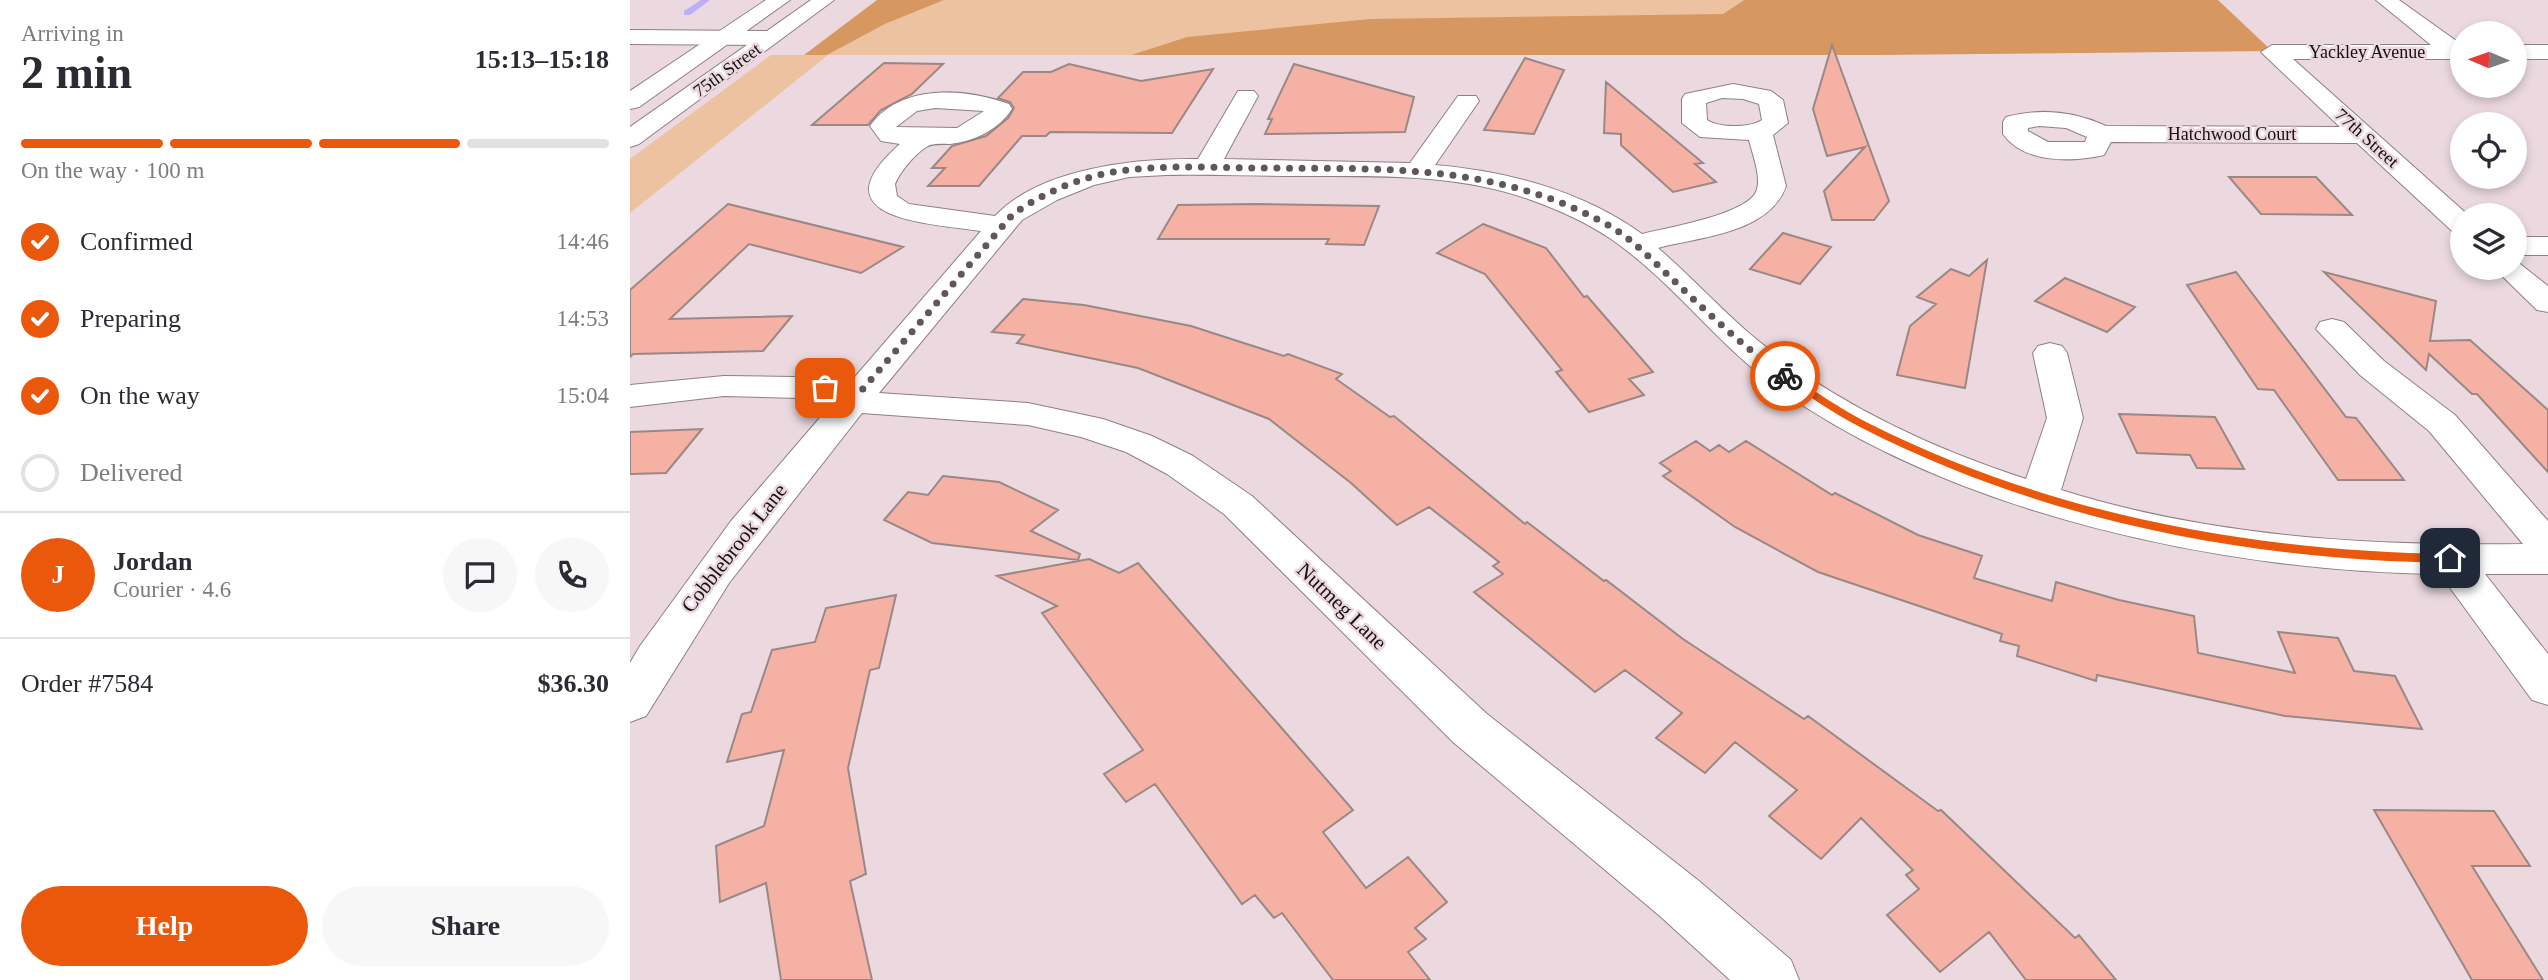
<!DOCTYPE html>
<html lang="en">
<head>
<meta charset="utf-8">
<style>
  :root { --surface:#fff; --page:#f7f7f7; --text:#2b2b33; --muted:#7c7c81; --line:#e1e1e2; --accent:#ea580c }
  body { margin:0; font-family:"Times New Roman",serif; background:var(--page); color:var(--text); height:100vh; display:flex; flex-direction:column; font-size:26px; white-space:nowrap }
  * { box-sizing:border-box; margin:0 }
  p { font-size:23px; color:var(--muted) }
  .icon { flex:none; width:38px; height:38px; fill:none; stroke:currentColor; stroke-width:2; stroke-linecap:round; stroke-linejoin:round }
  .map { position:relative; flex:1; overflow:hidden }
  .panel { display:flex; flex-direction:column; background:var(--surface); width:630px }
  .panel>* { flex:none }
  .needle { width:46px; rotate:272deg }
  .buttons { position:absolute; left:1820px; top:21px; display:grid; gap:14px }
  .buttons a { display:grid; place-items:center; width:77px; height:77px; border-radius:50%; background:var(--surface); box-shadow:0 4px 10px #0003; font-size:35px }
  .pin { position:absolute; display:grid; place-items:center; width:60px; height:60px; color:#fff; margin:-30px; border-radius:14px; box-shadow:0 4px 10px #0006 }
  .courier { position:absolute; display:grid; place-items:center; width:70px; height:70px; margin:-35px; border:5px solid #ea580c; border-radius:50%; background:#fff; color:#222; box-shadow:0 2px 9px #0007 }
  .summary em { font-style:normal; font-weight:800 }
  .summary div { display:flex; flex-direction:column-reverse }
  .summary { display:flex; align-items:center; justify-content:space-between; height:119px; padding:0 21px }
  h1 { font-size:46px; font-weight:800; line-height:52px }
  .bar { display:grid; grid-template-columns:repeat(4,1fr); gap:10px 7px; align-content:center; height:84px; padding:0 21px }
  .bar i { height:9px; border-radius:5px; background:var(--line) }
  .bar .active { background:var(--accent) }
  .bar p { grid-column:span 4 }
  .line { display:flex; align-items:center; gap:18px; padding:0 21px; border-top:2px solid var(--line) }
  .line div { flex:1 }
  .round { display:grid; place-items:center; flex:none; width:74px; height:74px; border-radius:37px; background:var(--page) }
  ol { padding:0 21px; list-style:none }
  li { display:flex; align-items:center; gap:21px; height:77px }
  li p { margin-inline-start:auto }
  li .icon { padding:7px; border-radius:50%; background:var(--accent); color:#fff; stroke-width:4 }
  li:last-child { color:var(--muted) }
  li i { width:38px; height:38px; border:4px solid var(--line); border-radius:50% }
  .action { display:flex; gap:14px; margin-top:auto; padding:14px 21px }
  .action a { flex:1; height:80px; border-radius:42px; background:var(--accent); color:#fff; font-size:28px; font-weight:800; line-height:80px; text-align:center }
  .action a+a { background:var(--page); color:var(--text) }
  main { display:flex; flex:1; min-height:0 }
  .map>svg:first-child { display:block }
  .green { fill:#ecc2a0 }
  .forest { fill:#d69760 }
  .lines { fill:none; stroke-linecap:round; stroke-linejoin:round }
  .stream { fill:#bdaef8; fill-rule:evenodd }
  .building { fill:#f6b1a5; stroke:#998885; stroke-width:2 }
  .minor-casing { stroke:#8f7f83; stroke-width:2 }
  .major-casing { stroke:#8f7f83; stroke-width:2 }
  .minor { fill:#fff; fill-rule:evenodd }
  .major { fill:#fff; fill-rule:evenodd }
  .route { fill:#ea580c }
  .done { stroke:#61565a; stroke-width:7; stroke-dasharray:0 12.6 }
  .labels { text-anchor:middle; stroke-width:5; stroke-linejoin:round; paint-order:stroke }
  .far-street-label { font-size:18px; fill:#161012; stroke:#ebd9df }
  .street-label { font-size:21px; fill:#161012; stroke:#ebd9df }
</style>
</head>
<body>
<main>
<section class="panel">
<div class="summary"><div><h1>2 min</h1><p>Arriving in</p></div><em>15:13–15:18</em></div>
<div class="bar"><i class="active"></i><i class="active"></i><i class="active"></i><i></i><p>On the way · 100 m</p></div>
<ol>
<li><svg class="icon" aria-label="check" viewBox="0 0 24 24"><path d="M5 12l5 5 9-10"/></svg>Confirmed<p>14:46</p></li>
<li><svg class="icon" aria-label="check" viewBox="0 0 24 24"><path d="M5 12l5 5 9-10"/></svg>Preparing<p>14:53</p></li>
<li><svg class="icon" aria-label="check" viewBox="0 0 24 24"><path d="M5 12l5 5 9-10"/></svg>On the way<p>15:04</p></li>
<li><i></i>Delivered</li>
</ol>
<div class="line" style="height:126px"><b class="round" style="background:var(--accent);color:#fff">J</b><div><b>Jordan</b><p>Courier · 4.6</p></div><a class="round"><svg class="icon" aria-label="chat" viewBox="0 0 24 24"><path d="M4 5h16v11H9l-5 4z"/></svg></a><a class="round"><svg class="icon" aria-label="phone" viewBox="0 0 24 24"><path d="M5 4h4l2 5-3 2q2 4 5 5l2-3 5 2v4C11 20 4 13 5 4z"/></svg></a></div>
<div class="line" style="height:91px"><div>Order #7584</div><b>$36.30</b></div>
<div class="action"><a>Help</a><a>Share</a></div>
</section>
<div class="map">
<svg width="1918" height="980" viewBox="0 0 1918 980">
  <rect width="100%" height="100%" fill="#ebd9df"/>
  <path class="green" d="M314 0H1113L1094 14 557 37 501 55H198L0 213V159L141 55H197L255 24Z"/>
  <path class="forest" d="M247 0H314L255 24 197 55H174Z
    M1114 0H1588L1642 51 1250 55H501L557 37 740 19 1093 14Z"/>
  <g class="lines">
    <path class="stream" d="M71 0H80L60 15H54V11Z"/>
  </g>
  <path class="building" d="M1202 45 1259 201 1244 220H1202L1194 191 1235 147 1197 156 1183 109Z
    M895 58 934 70 904 134 854 130Z
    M254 63 313 64 282 94 251 110 238 125H182Z
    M439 64 511 81 583 69 542 133 420 132 416 136H392L349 186H298L315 168H302L322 146 356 136 378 118 384 108 380 102 368 98 393 72H421Z
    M664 64 784 97 775 132 635 134 642 119H638Z
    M976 82 1073 163 1065 164 1086 182 1043 192 991 145V134L974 133Z
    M1599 177H1686L1722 215 1631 214Z
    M98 204 273 247 231 273 119 244 40 319 162 316 133 351 3 354 0 357V290Z
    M548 205 627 204 749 206 734 245 696 244 699 239H528Z
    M853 224 916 248 954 297 957 296 1023 372 999 379 1014 395 959 412 926 372 932 370 855 274 807 253Z
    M1153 233 1201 247 1170 284 1120 269Z
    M1357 260 1335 388 1267 375 1280 326 1306 304 1287 297 1321 269 1339 276Z
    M1606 272 1716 417 1726 418 1774 480H1708L1644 390 1628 389 1557 285Z
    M1694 272 1806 301 1800 341 1840 340 1918 410V472L1847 394H1842L1799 354 1796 370Z
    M1435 278 1505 307 1477 332 1405 301Z
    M393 299 454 305 561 326 654 356 658 354 712 374 706 379 760 417 764 416 895 524 897 522 974 581 976 580 1053 639 1174 719 1178 716 1308 811 1311 810 1445 938 1449 935 1486 980H1396L1359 932 1310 972 1257 915 1289 889 1276 875 1283 870 1231 818 1191 859 1139 816 1167 790 1105 742 1075 773 1026 738 1052 713 995 670 965 692 844 592 873 574 863 566 869 562 799 507 767 525 721 483 639 419 508 368 387 343 394 335 362 332Z
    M1489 414 1585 417 1614 469 1567 468 1560 455 1507 453Z
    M72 429 36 473 0 474V432Z
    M1066 441 1080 451 1089 445 1099 452 1116 441 1202 495 1205 493 1288 535 1352 556 1344 578 1422 601 1426 582 1489 600 1564 616 1568 653 1665 673 1648 632 1708 638 1724 671 1765 676 1792 729 1655 716 1467 675 1466 681 1387 656 1389 646 1370 641 1372 634 1188 572 1105 527 1033 476 1041 471 1030 463Z
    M313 476 369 482 428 510 401 531 450 554 448 560 302 543 254 520 278 492 298 495Z
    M459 559 489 573 508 563 723 810 693 832 736 888 778 857 817 902 785 928 796 939 778 952 800 980H703L652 913 644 918 625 895 612 904 525 784 496 802 474 774 513 750 412 613 427 606 367 576Z
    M266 595 249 668 240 670 218 768 236 874 220 881 242 980H151L136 883 90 902 86 846 134 826 154 750 97 762 112 714 121 712 142 650 185 642 196 608Z
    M1744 810 1864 811 1900 866H1842L1913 980H1842Z"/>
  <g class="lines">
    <g class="minor-casing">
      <path id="minor" d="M1746 0H1769L1832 45V59H1663L1838 215H1832V234L1822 231 1727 143 1481 142 1474 155C1443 162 1394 164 1373 134V122L1376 117C1410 108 1444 111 1476 126L1710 127 1631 52 1642 45H1801ZM1409 126 1436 128 1457 137 1455 142H1418L1398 131V128Z
        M0 30 141 31 152 38 141 45 0 44Z
        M1885 45H1918V59H1885Z
        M1103 84 1141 91 1153 100 1158 123 1143 135 1156 186C1140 233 1070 237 1028 248 1062 277 1092 311 1126 339 1205 403 1300 448 1396 479L1417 418 1403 353 1408 346 1420 343 1432 346 1437 353 1453 418 1431 490C1581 537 1738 546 1893 544L1799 431 1730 375 1686 329 1690 322 1702 319 1714 322 1754 361 1825 415 1918 521V574H1855L1918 654V705L1902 700 1810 574C1594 572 1323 514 1146 387 1086 343 1041 280 981 239 956 222 929 210 901 200 828 173 744 176 668 176 624 176 580 174 536 175L499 177 464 185 427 200 392 220 249 393 398 403 473 419 522 436 563 456 622 496 857 714 1069 881 1161 960 1169 980H1100L1031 917 823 742 594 514 537 474 496 452 451 437 398 425 232 413 99 583 16 716 0 722V663L10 646 101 521 206 399 94 396 0 407V385L94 376 224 378 351 231C296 223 185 219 270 144L251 141 240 126C270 83 336 88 379 104L382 109C368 130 345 141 320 144 314 144 304 143 298 146 286 153 271 170 265 184L267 196 279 204 365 216C410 168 506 158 568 159L608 91H624L628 96 594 159 780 163 828 96H846L849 101 805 165C877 171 953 191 1012 234 1035 228 1122 214 1127 189 1131 175 1122 153 1119 140L1070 137 1052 123V99L1055 94ZM1092 98 1113 99 1129 104 1132 120C1119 128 1090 128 1077 120L1076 103ZM305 108 354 111 327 128 266 127 287 111Z
        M1885 237H1918V255H1885Z
        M1885 260 1918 286V312L1907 310 1864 268H1885Z"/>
    </g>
    <g class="major-casing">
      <path id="major" d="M136 0H160L9 107 0 109V91Z
        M181 0H204L9 144 0 147V127Z"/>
    </g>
    <use href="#minor" class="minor"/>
    <use href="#major" class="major"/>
  </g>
  <path class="route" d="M1151 374H1158C1185 391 1212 410 1240 424 1420 514 1620 551 1820 554L1826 558 1820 563C1618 560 1414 521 1232 428 1204 414 1178 395 1151 378Z"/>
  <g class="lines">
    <path class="done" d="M195 388 233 389 383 214C414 193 447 178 484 172 533 164 584 168 633 168 755 169 866 163 978 225 1001 238 1020 258 1039 276 1076 311 1113 347 1155 376"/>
  </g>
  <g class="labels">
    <g class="far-street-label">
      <text x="1737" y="58">Yackley Avenue</text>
      <text transform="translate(97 70) rotate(-36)" y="6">75th Street</text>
      <text x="1602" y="140">Hatchwood Court</text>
      <text transform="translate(1737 138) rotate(42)" y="6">77th Street</text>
    </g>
    <g class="street-label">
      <text transform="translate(104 548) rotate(-52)" y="7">Cobblebrook Lane</text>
      <text transform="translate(712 606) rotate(44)" y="7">Nutmeg Lane</text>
    </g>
  </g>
</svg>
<div class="buttons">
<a><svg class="needle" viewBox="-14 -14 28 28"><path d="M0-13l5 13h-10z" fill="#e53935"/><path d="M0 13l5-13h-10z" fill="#7c7c81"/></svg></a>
<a><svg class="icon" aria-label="locate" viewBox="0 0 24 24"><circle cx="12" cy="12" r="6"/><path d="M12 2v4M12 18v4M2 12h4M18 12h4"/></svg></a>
<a><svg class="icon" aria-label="layers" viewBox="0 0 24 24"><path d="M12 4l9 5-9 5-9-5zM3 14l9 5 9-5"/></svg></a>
</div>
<div class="pin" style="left:195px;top:388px;background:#ea580c"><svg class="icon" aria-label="bag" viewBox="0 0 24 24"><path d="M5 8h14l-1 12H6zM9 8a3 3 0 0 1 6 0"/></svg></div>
<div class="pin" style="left:1820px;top:558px;background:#1f2937"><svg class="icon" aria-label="home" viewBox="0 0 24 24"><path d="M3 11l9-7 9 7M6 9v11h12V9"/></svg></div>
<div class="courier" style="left:1155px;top:376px"><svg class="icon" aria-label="bike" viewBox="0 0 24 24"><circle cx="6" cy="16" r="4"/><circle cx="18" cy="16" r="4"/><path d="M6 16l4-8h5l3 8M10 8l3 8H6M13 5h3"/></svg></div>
</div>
</main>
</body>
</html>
